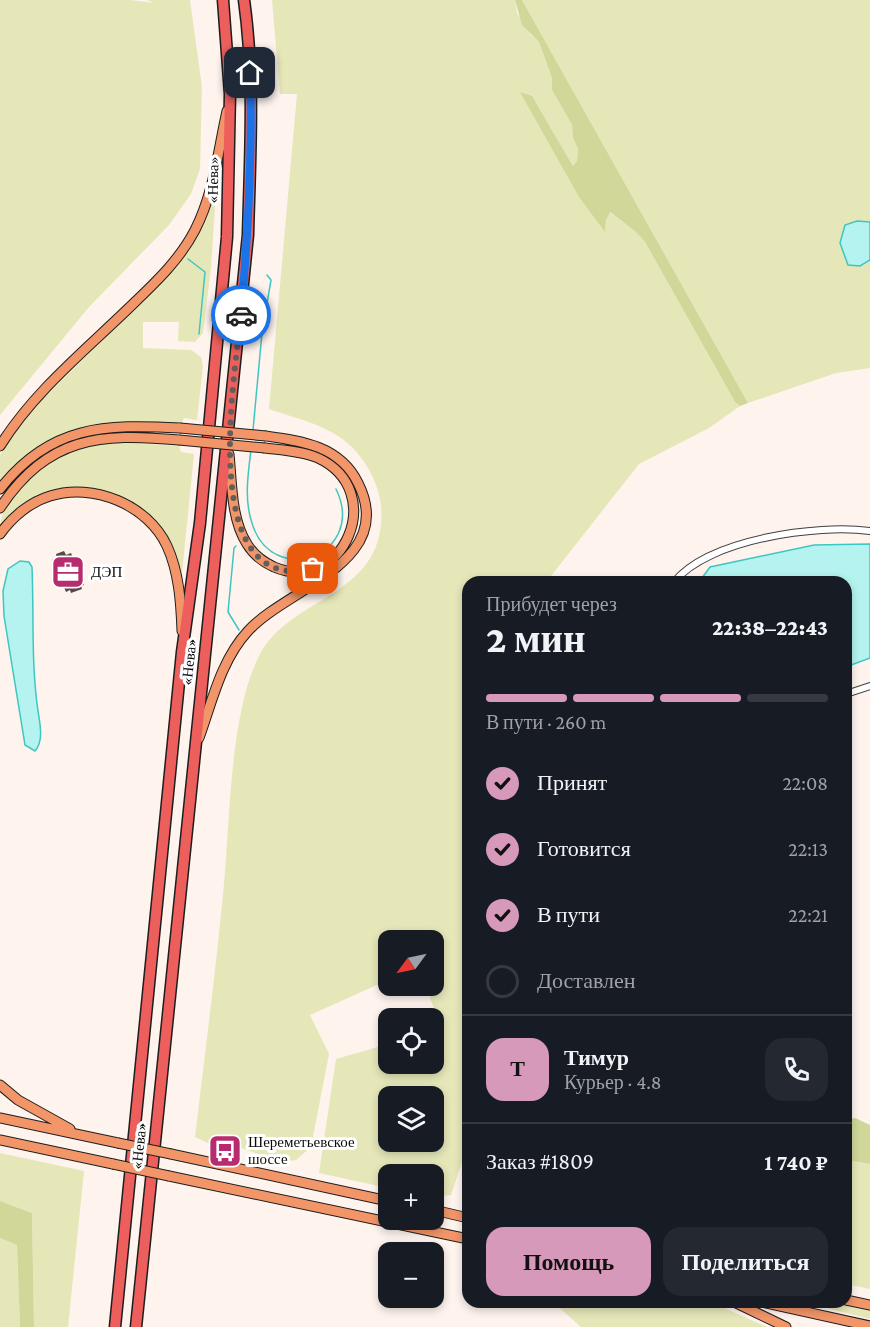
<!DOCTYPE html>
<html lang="ru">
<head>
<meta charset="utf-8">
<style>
  :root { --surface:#171b24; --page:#242831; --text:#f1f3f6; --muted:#9ea1a6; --line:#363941; --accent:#d699b9 }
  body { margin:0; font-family:"Crimson Pro",serif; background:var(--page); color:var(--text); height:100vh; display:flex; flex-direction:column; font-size:22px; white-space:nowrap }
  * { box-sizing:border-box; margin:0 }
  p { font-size:20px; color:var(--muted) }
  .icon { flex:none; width:33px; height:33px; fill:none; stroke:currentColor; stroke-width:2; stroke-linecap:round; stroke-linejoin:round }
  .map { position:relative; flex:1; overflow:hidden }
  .panel { position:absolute; left:462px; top:576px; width:390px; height:732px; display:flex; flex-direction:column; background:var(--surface); border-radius:18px; box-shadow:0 3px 9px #0003 }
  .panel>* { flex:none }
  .needle { width:39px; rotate:237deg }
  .tools { position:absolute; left:378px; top:930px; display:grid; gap:12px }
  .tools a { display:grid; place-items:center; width:66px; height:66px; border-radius:12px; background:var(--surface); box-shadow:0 3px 9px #0003; font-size:30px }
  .pin { position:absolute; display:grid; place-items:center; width:51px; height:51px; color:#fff; margin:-26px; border-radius:12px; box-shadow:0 3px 9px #0006 }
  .courier { position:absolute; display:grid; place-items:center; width:60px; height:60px; margin:-30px; border:4px solid #1a73e8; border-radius:50%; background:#fff; color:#222; box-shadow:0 2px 8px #0007 }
  .headline em { font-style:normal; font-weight:800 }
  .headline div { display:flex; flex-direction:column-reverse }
  .headline { display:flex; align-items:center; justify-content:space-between; height:102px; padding:0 24px }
  h1 { font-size:39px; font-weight:800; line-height:45px }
  .bar { display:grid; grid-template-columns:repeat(4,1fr); gap:9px 6px; align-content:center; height:72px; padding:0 24px }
  .bar i { height:8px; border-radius:4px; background:var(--line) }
  .bar .current { background:var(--accent) }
  .bar p { grid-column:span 4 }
  .line { display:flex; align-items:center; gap:15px; padding:0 24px; border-top:2px solid var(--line) }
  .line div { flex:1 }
  .round { display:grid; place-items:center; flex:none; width:63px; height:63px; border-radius:18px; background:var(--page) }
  ol { padding:0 24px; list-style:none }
  li { display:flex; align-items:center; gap:18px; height:66px }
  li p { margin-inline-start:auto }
  li .icon { padding:6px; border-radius:50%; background:var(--accent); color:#111; stroke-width:4 }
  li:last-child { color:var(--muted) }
  li i { width:33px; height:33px; border:3px solid var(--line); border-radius:50% }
  .action { display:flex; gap:12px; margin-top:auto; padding:12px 24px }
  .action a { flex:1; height:69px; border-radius:18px; background:var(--accent); color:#111; font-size:24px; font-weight:800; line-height:69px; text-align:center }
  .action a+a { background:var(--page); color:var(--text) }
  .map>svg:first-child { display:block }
  .green { fill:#e5e7b9; fill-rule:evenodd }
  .forest { fill:#d0d799 }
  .water { fill:#b4f3ef; stroke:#3fc6c1; stroke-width:1.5 }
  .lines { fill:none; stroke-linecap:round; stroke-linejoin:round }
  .stream { stroke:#3fc6c1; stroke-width:1.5 }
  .building { fill:#55494a }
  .minor-casing { stroke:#404040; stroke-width:8 }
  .primary-casing { stroke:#1e1e1e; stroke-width:11 }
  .motorway-casing { stroke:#1e1e1e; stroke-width:13 }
  .minor { stroke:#fff; stroke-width:6 }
  .primary { stroke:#f29569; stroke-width:9 }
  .motorway { stroke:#ed5f5c; stroke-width:10 }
  .primary-bridge-casing { stroke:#1e1e1e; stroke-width:11; stroke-linecap:butt }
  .primary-bridge { stroke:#f29569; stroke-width:9 }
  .done { stroke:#615e5b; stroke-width:6; stroke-dasharray:0 10.8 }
  .route { stroke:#1a73e8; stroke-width:8 }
  .labels { text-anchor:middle; stroke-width:6; stroke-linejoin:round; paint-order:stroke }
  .street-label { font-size:15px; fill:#0d0d0d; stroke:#fff }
  .poi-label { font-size:15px; fill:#0d0d0d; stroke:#fff; text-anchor:start }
</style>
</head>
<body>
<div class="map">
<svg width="870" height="1327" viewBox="0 0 870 1327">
  <rect width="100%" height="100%" fill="#fef3ed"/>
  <path class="green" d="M0 0H130L154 3 147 0H190L202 87 200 169 191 194 169 225 89 307 0 415Z
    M272 0H515L517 13 530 34 539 42 552 78V90L572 125 573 138 578 149 577 161 573 166 532 96 605 231 606 220 609 212 637 233 645 242 735 402 740 406 709 428 639 464 551 576V582H468V1144L451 1195 434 1197V1174H388V1188L319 1173 336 1059 388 1044V1064H434V1032L441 1029 426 986H434V940H388V980L310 1015 329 1054 311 1147 296 1160 281 1162 241 1148 208 1143 195 1137C205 1053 216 969 224 884 230 819 230 713 259 656 290 594 388 598 381 506 378 476 357 444 329 431 311 421 289 416 269 409L297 94H280ZM388 1096H434V1142H388Z
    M522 0H870V222L857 221 860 266 870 260V368L836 373 748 403Z
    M216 191 211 268 203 333 195 342 178 341 179 322H143V348L191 350 201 357 203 366 197 420 184 418 181 424C107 420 51 422 0 482V455L11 437 45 397 179 265 204 225Z
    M120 442 179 446 181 452 194 454 182 573C169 525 125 481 71 489 64 490 55 490 49 493 32 500 15 517 0 528 0 499 41 465 66 454 84 446 101 444 120 442Z
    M0 1153 84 1171 68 1327H34L32 1213 0 1201Z
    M846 1160 870 1164V1289L846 1284Z
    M0 1238 17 1245 20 1327H0Z
    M553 1302H688L724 1308 767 1327H581Z
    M801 1302H830L870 1311V1319Z"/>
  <path class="forest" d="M515 0H522L748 403 740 406 735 402 645 242 637 233 610 212 606 220 605 232 579 197 520 92 532 96 573 166 577 161 578 149 573 138 572 125 552 90V78L539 42 522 25Z
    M855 1118 870 1125V1164L846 1160V1120Z
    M0 1201 32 1213 34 1327H20L17 1245 0 1238Z"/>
  <path class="water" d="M857 221 870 222V260L860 266 848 265 840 243 845 225Z
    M870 544V658L846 667V582H699L710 567 814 545Z
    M20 561 29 562 32 567C34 615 31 663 38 711 40 724 44 741 35 751L25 745 4 616 3 591 8 569Z"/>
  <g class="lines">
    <path class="stream" d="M188 259 205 272 199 334
      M253 430 262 333 271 280 267 275
      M251 450C248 474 244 500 252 523 272 590 368 555 336 489
      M236 546 234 548 228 612 239 630"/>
  </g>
  <path class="building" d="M64 551 66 555 71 553 84 585 81 586 82 589 71 593 70 590 66 592 52 560 57 558 56 554Z"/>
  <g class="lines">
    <g class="minor-casing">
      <path id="minor" d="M674 582C709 539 817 524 870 531
        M846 694 870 686"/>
    </g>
    <g class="primary-casing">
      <path id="primary" d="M0 446C34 391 88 348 134 303 157 281 180 259 195 230 214 193 218 151 227 111
        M229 454C232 483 231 519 247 544 253 554 263 562 274 567 343 596 389 491 318 458 302 451 282 450 265 448
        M0 489C50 425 105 424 180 428
        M0 508C48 436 100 433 179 440
        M0 534C12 517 30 502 50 496 93 482 148 505 167 546 179 572 181 603 182 631
        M199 738C212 702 221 660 248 631 287 588 398 562 358 483 340 446 302 441 266 436
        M0 1085 18 1100 70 1129
        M0 1118 118 1143
        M0 1140 113 1164
        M171 1154 388 1201
        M169 1176 468 1239
        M434 1210 468 1218
        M846 1300 870 1305
        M734 1302 786 1327
        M761 1302 870 1326"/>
    </g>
    <g class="motorway-casing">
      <path id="motorway" d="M115 1327 182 652 200 523 227 237 230 94 223 0
        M136 1327 248 235C250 157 255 78 244 0"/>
    </g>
    <use href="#minor" class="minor"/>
    <use href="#primary" class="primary"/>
    <use href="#motorway" class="motorway"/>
    <g class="primary-bridge-casing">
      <path id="primary-bridge" d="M180 428 266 436
        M179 440 265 448
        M118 1143 171 1154
        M113 1164 169 1176"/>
    </g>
    <use href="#primary-bridge" class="primary-bridge"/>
  </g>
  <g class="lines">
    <path class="done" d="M241 315C235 375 196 596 313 569"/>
    <path class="route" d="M241 315C248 234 253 154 250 73"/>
  </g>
  <defs>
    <g id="office-square" transform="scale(1.725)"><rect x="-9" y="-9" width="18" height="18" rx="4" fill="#b62c6e" stroke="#fff"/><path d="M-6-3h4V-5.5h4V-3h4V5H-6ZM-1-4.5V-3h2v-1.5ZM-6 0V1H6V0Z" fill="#fff"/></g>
    <g id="bus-square" transform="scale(1.725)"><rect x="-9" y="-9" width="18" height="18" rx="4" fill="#b62c6e" stroke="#fff"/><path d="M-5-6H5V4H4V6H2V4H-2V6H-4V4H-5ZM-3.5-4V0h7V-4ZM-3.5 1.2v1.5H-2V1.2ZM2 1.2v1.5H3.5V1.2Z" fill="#fff"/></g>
  </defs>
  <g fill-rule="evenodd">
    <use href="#office-square" x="68" y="572"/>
    <use href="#bus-square" x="225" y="1151"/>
  </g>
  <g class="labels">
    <g class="street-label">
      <text transform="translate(213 180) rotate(-89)" y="5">«Нева»</text>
      <text transform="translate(189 662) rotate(-84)" y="5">«Нева»</text>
      <text transform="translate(139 1146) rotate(-84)" y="5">«Нева»</text>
    </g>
    <g class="poi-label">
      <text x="91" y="577">ДЭП</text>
      <text x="248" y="1147">Шереметьевское<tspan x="248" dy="17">шоссе</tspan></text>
    </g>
  </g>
</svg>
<div class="tools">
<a><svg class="needle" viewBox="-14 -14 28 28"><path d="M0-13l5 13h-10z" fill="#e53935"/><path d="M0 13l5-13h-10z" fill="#9ea1a6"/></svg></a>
<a><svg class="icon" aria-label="locate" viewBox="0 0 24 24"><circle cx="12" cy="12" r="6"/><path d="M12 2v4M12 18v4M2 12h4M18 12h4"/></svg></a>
<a><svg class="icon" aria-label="layers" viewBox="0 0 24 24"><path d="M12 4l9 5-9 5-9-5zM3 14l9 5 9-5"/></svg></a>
<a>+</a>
<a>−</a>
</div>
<div class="pin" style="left:313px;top:569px;background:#ea580c"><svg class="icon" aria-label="bag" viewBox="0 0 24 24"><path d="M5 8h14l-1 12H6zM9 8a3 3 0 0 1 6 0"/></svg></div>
<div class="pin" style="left:250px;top:73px;background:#1f2937"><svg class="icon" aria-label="home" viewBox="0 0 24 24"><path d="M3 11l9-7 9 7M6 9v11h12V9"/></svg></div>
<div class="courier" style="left:241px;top:315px"><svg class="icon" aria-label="car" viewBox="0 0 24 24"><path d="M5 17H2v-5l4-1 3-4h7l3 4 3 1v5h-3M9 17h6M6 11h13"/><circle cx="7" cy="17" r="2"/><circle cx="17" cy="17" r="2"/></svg></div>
<section class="panel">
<div class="headline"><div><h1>2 мин</h1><p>Прибудет через</p></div><em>22:38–22:43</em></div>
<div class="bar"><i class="current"></i><i class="current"></i><i class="current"></i><i></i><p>В пути · 260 m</p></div>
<ol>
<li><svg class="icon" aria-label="check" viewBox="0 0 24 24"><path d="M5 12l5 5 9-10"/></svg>Принят<p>22:08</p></li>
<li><svg class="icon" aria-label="check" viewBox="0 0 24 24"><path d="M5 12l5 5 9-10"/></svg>Готовится<p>22:13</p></li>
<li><svg class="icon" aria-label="check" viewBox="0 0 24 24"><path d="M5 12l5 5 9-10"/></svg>В пути<p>22:21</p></li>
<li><i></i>Доставлен</li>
</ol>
<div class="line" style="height:108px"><b class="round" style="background:var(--accent);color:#111">Т</b><div><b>Тимур</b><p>Курьер · 4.8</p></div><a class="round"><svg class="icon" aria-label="phone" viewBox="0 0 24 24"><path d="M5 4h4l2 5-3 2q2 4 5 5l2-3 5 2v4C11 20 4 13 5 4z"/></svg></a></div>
<div class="line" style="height:78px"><div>Заказ #1809</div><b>1 740 ₽</b></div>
<div class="action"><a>Помощь</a><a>Поделиться</a></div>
</section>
</div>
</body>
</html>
